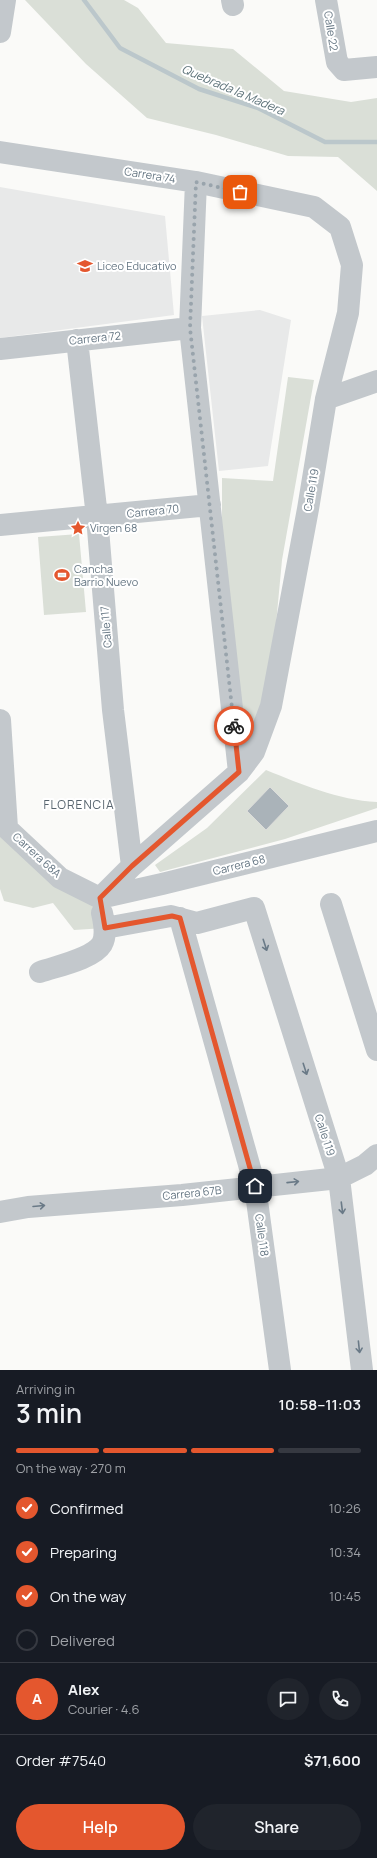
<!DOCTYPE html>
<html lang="en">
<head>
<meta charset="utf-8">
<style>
  :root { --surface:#171b24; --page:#20242c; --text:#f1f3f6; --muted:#9ea1a6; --line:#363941; --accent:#e4572e }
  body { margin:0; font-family:Manrope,sans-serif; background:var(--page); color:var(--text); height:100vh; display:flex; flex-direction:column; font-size:15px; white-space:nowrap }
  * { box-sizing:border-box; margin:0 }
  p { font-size:13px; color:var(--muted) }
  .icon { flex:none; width:22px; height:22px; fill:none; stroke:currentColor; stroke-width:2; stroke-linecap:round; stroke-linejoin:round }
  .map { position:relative; height:1370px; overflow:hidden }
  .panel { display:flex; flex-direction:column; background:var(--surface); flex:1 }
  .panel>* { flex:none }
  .pin { position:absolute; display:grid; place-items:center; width:34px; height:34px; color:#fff; margin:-17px; border-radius:8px; box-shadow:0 2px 6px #0006 }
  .courier { position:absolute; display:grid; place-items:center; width:40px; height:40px; margin:-20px; border:3px solid #e4572e; border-radius:50%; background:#fff; color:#222; box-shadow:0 1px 5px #0007 }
  .summary em { font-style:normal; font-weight:600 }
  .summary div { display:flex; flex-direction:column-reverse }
  .summary { display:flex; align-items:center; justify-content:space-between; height:68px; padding:0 16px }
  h1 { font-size:26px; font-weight:600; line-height:30px }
  .bar { display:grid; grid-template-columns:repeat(4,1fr); gap:6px 4px; align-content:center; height:48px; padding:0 16px }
  .bar i { height:5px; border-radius:3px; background:var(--line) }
  .bar .current { background:var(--accent) }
  .bar p { grid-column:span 4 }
  .line { display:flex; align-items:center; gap:10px; padding:0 16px; border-top:1px solid var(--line) }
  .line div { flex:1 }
  .round { display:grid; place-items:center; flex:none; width:42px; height:42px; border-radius:21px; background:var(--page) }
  ol { padding:0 16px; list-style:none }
  li { display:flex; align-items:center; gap:12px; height:44px }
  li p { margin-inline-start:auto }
  li .icon { padding:4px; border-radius:50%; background:var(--accent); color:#fff; stroke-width:4 }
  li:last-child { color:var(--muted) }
  li i { width:22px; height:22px; border:2px solid var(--line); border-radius:50% }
  .button { display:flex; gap:8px; margin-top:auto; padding:8px 16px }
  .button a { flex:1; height:46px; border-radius:24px; background:var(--accent); color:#fff; font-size:16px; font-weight:600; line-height:46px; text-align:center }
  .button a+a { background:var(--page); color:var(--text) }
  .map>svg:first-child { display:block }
  .built { fill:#e8e9e9 }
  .green { fill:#dadfd7 }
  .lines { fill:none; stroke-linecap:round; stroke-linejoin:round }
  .stream { stroke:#bbc7cb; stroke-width:4.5 }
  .building { fill:#aab3b9; stroke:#dcdcda }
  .minor { stroke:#c3c8cc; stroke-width:22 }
  .oneway { stroke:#6a7a87 }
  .done { stroke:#99a4ac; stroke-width:4; stroke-dasharray:0 7.2 }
  .route { stroke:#e4572e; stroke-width:5 }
  .labels { text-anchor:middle; stroke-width:4; stroke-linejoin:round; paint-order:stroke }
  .street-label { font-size:11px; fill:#657683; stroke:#fff }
  .poi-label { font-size:11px; fill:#657683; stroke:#fff; text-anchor:start }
  .water-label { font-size:12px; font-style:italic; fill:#60757c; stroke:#fff }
  .neighbourhood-label { font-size:12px; letter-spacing:1px; fill:#57646e; stroke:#fff }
</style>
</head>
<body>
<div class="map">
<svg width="377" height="1370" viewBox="0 0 377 1370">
  <rect width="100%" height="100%" fill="#fafaf8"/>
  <path class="built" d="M0 187 165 216 174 315 0 338Z
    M260 310 291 320 268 466 219 471 202 316Z"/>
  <path class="green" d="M25 0H124L138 8 166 43 233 49 284 91 351 102 377 98V191L338 157 288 156 216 135 147 118 86 64Z
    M288 377 314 380 282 560 273 656 258 719 245 738 222 528V478L273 481Z
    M79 534 86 612 44 615 38 537Z
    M266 770C301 784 338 800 377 802V808L285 839 160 872 155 865 207 828Z
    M0 829 100 898 105 928 74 930 53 903 33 908 4 901 0 889Z"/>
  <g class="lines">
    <path class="stream" d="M84 0 120 48 199 89 258 108 325 142H377"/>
  </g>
  <path class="building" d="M270 787 289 806 266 830 247 811Z"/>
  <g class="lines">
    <path class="minor" d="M232 0 233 5
      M326 0 337 62 344 70 377 67
      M0 32 5 0
      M0 152 196 182 314 207 340 227 352 265 348 313 326 399 308 509 271 706 254 752 239 772 132 866 100 898
      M196 182 190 328 239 772
      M77 340 97 517 113 710 132 866
      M0 349 190 328
      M326 399 377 381
      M0 525 210 505
      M0 720 7 828
      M0 822 60 878 100 898
      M100 898 162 884 377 831
      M331 904 377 1050
      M180 918 255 1186 280 1370
      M105 928 171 916 197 923 254 908 339 1178 362 1370
      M40 972C57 966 93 959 102 944 107 935 104 922 102 913
      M0 1212 28 1207 182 1195 339 1178 365 1165 377 1155"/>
  </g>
  <defs><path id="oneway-shaft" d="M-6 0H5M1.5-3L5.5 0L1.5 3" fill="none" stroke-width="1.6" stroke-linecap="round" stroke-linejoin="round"/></defs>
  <g class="oneway">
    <use href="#oneway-shaft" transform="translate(265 945) rotate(72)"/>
    <use href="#oneway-shaft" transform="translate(305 1069) rotate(72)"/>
    <use href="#oneway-shaft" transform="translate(293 1182) rotate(-6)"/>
    <use href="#oneway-shaft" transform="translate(39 1206) rotate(-5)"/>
    <use href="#oneway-shaft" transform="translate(342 1208) rotate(83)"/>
    <use href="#oneway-shaft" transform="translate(359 1347) rotate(84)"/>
  </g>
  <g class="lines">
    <path class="done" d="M234 726 190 328 196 182 240 192"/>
    <path class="route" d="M234 726 239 772 132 866 100 898 105 928 172 916 180 918 255 1186"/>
  </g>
  <defs>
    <g id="school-bare" transform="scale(1.2)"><path d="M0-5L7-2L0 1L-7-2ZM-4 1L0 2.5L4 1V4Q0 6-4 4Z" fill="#e4572e" stroke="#fff" stroke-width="2.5" paint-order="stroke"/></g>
    <g id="sight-bare" transform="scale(1.2)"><path d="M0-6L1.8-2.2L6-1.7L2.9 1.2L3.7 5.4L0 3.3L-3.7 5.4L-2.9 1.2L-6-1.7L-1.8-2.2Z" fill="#e4572e" stroke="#fff" stroke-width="2.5" paint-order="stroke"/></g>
    <g id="stadium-bare" transform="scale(1.2)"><path d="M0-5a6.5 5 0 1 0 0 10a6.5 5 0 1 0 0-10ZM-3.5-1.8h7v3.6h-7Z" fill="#e4572e" stroke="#fff" stroke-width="2.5" paint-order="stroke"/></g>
  </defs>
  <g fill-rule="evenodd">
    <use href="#school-bare" x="85" y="266"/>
    <use href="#sight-bare" x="78" y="528"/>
    <use href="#stadium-bare" x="62" y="575"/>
  </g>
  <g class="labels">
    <g class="street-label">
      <text transform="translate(331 31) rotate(81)" y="4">Calle 22</text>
      <text transform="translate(150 175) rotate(9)" y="4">Carrera 74</text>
      <text transform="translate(95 338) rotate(-6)" y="4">Carrera 72</text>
      <text transform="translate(311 490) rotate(-80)" y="4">Calle 119</text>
      <text transform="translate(153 511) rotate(-6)" y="4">Carrera 70</text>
      <text transform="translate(106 627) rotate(-95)" y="4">Calle 117</text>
      <text transform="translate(37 855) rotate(42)" y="4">Carrera 68A</text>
      <text transform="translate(239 865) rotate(-14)" y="4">Carrera 68</text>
      <text transform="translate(325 1135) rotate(72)" y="4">Calle 119</text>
      <text transform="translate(192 1193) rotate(-6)" y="4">Carrera 67B</text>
      <text transform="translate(262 1235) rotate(82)" y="4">Calle 118</text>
    </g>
    <g class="poi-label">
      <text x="97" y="270">Liceo Educativo</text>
      <text x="90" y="532">Virgen 68</text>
      <text x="74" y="573">Cancha<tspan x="74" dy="13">Barrio Nuevo</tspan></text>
    </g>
    <g class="water-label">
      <text transform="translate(233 90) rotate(23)" y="4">Quebrada la Madera</text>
    </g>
    <g class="neighbourhood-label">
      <text x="79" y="809">FLORENCIA</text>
    </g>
  </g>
</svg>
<div class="pin" style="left:240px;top:192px;background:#ea580c"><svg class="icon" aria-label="bag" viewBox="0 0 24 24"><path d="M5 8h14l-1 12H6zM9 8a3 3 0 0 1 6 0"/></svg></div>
<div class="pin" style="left:255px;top:1186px;background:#1f2937"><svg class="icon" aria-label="home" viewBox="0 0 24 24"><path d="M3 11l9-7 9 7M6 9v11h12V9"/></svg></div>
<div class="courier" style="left:234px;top:726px"><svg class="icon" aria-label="bike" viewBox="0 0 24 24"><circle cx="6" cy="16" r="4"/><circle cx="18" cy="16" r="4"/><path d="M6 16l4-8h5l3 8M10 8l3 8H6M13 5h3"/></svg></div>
</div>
<section class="panel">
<div class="summary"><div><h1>3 min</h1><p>Arriving in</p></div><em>10:58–11:03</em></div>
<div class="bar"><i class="current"></i><i class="current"></i><i class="current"></i><i></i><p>On the way · 270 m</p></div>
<ol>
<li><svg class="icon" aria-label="check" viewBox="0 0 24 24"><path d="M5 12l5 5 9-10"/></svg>Confirmed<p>10:26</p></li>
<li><svg class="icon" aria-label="check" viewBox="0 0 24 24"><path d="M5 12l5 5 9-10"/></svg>Preparing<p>10:34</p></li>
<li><svg class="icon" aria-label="check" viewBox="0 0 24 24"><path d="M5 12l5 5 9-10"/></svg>On the way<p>10:45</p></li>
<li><i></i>Delivered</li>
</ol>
<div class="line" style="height:72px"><b class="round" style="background:var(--accent);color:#fff">A</b><div><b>Alex</b><p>Courier · 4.6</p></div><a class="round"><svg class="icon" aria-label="chat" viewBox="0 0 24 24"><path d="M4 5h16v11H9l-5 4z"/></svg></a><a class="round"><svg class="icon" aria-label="phone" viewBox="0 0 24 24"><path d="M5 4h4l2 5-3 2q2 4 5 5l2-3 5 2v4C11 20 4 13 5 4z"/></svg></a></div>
<div class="line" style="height:52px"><div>Order #7540</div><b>$71,600</b></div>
<div class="button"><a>Help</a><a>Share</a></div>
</section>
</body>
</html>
